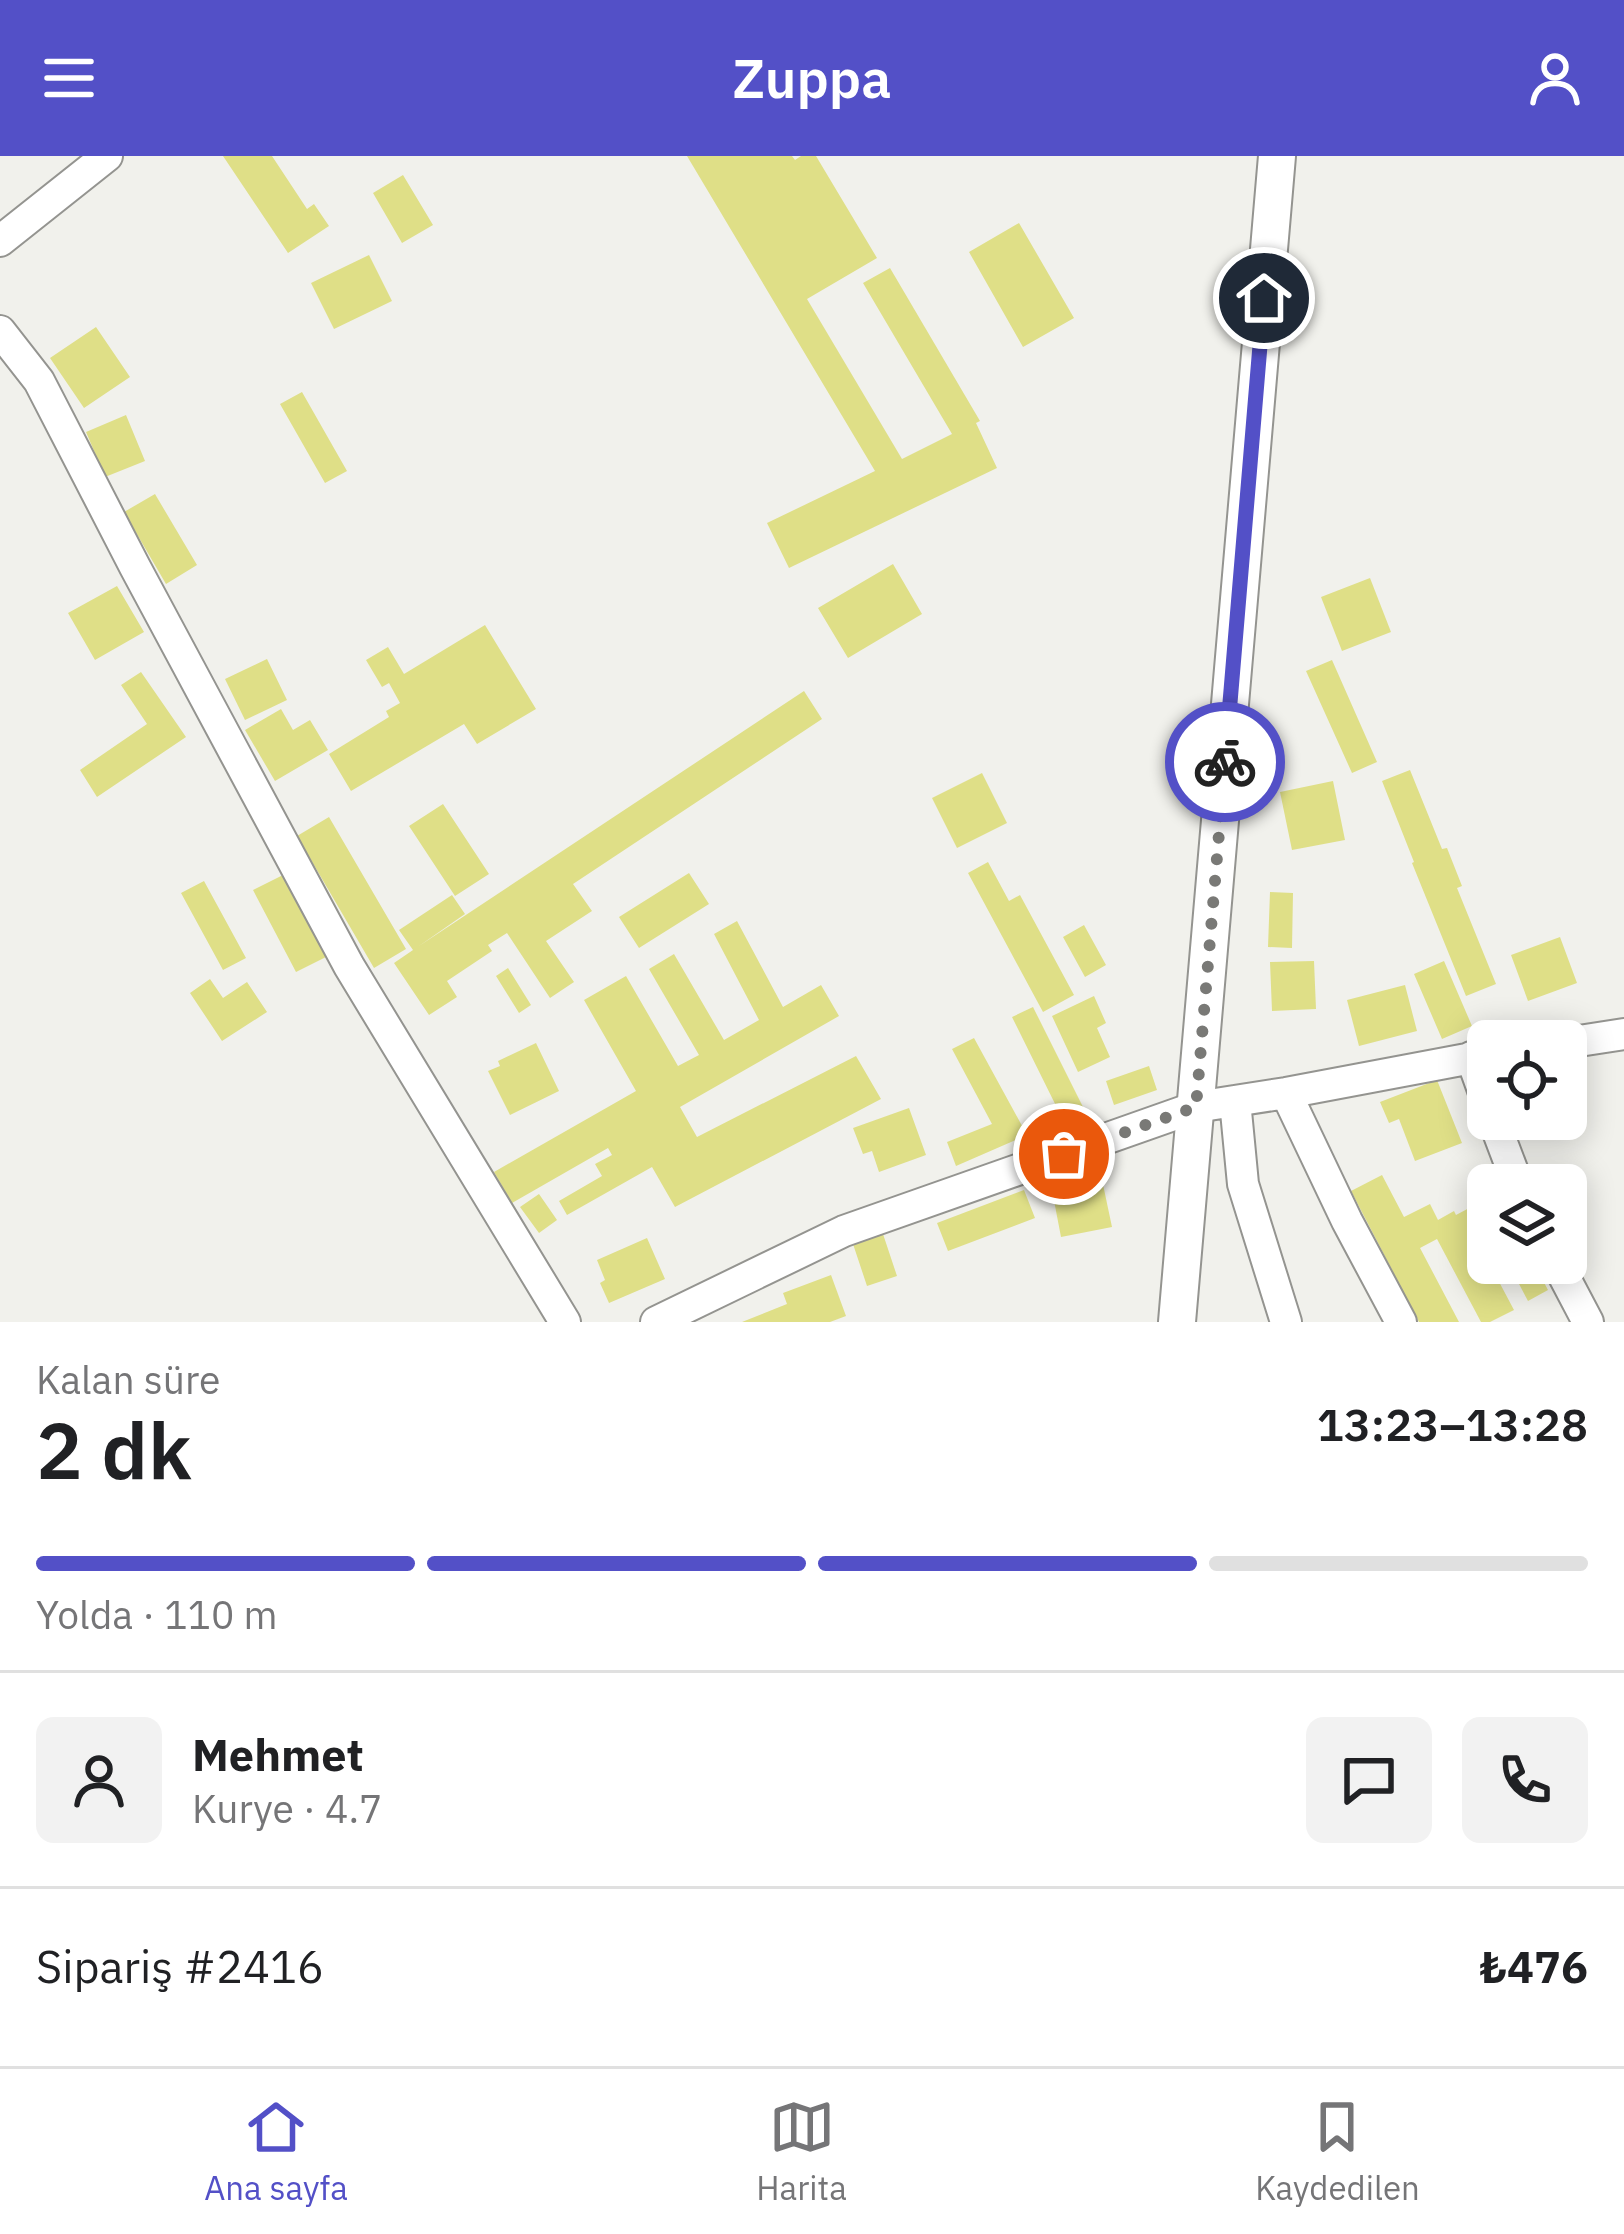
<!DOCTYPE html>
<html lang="tr">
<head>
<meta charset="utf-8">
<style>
  :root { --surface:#fff; --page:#f2f2f2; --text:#202124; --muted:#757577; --line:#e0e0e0; --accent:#5350c7 }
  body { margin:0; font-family:"IBM Plex Sans",sans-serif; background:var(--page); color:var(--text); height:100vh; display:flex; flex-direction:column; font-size:45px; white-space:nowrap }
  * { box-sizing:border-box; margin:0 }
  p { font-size:39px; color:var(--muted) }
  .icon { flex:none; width:66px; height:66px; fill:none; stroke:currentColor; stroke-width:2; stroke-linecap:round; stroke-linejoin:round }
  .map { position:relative; height:1166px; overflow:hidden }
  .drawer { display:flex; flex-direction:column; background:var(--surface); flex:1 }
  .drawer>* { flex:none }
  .fabs { position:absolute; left:1467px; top:864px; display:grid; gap:24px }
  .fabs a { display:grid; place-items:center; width:120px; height:120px; border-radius:18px; background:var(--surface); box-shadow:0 6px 30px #0003; font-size:60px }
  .pin { position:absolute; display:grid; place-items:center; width:102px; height:102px; color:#fff; margin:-51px; border:6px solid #fff; border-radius:50%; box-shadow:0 3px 12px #0007 }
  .courier { position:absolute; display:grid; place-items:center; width:120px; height:120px; margin:-60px; border:9px solid #5350c7; border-radius:50%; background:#fff; color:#222; box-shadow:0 3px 15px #0007 }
  .headline em { font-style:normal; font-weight:600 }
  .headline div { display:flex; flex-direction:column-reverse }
  .headline { display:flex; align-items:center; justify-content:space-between; height:204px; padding:0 36px }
  h1 { font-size:78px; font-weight:600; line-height:90px }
  .bar { display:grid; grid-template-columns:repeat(4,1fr); gap:18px 12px; align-content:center; height:144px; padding:0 36px }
  .bar i { height:15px; border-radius:9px; background:var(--line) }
  .bar .active { background:var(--accent) }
  .bar p { grid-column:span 4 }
  .line { display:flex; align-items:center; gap:30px; padding:0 36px; border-top:3px solid var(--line) }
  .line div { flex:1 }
  .round { display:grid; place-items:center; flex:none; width:126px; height:126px; border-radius:18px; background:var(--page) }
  header { display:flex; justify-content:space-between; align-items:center; height:156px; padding:0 36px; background:var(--accent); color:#fff; font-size:54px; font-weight:600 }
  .tabs { display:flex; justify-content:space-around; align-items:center; height:168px; border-top:3px solid var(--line); background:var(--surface); font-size:33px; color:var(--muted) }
  .tabs a { display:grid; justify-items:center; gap:6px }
  .tabs .active { color:var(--accent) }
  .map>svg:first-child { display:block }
  .building { fill:#dfdf87 }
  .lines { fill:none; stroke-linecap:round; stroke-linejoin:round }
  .minor-casing { stroke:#949490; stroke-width:34 }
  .tertiary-casing { stroke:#949490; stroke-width:40 }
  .minor { stroke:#fff; stroke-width:30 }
  .tertiary { stroke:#fff; stroke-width:36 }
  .done { stroke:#797976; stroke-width:12; stroke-dasharray:0 21.6 }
  .route { stroke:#5350c7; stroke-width:15 }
</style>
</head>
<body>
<header><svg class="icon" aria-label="menu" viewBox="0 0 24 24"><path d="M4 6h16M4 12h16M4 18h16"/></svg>Zuppa<svg class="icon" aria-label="person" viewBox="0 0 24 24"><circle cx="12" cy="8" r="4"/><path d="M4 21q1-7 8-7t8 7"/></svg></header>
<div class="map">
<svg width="1624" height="1166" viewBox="0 0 1624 1166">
  <rect width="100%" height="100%" fill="#f1f1ec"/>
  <path class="building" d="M223 0H272L307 53 314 48 329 70 288 97Z
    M687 0H792L795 4 801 0H816L877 102 807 143 902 303 952 278 863 127 890 112 980 265 976 267 997 312 789 412 767 367 875 315Z
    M403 19 433 69 402 87 373 37Z
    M1019 67 1074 162 1023 191 969 96Z
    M369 99 392 145 334 173 311 127Z
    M96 171 130 221 84 252 50 202Z
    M302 236 347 315 325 327 280 248Z
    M126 259 145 305 105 321 86 276Z
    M155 338 197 409 166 428 124 356Z
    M893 408 922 458 848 502 818 452Z
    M1370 422 1391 476 1342 495 1321 441Z
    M117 430 144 476 95 504 68 457Z
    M485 469 536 553 477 588 464 568 351 635 329 598 389 561 386 555 400 547 389 527 382 531 366 504 388 491 404 518Z
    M267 503 287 544 245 564 225 523Z
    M1332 504 1377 606 1352 617 1306 515Z
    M141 516 186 581 97 641 80 614 147 568 121 529Z
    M804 535 822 563 573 728 592 755 546 785 574 826 550 842 507 777 488 789 492 795 447 825 457 841 429 859 394 807 413 794 399 774 452 739 465 758 419 790Z
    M281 553 293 574 310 564 328 594 275 625 245 574Z
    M1410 614 1442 693 1447 692 1462 730 1457 732 1496 828 1466 840 1412 707 1414 706 1382 625Z
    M982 617 1007 667 957 692 932 642Z
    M1333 625 1345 684 1292 694 1280 636Z
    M443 648 489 718 455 740 409 670Z
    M329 661 406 793 374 812 297 680Z
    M988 706 1009 745 1020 739 1074 839 1043 856 968 717Z
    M689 717 709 748 639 792 619 761Z
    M283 719 326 801 296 816 253 734Z
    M204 725 246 802 223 814 181 737Z
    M1270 736 1293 737 1292 792 1268 791Z
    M737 765 783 851 821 829 839 860 680 951 697 981 856 900 881 943 675 1051 652 1011 567 1059 559 1045 602 1020 595 1008 612 999 608 992 512 1047 494 1016 636 935 584 844 626 820 678 910 699 899 649 813 674 798 724 884 759 864 714 778Z
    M1084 769 1106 809 1085 821 1063 781Z
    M1560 781 1577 827 1528 845 1511 799Z
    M1314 805 1316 853 1272 855 1270 806Z
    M1444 805 1472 870 1442 883 1414 818Z
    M508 812 531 849 519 857 496 820Z
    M210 823 223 842 247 826 267 856 222 885 190 837Z
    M1405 829 1417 875 1359 890 1347 844Z
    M1094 840 1106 867 1097 872 1110 901 1078 916 1052 860Z
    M1033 851 1085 955 1064 966 1012 861Z
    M974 882 1027 979 956 1010 947 986 992 968 952 893Z
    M536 887 559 935 510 959 488 915 500 910 498 905Z
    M1149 910 1157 934 1114 949 1106 925Z
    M1437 924 1462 987 1415 1005 1399 963 1389 967 1380 946Z
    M909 952 926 999 879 1016 872 995 863 998 853 972Z
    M1101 1019 1112 1071 1061 1081 1051 1029Z
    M1382 1019 1404 1061 1430 1048 1438 1064 1454 1055 1456 1059 1488 1042V1063L1470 1071 1514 1154 1490 1166H1481L1437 1083 1420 1092 1459 1166H1419L1351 1035Z
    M1024 1034 1035 1062 948 1095 937 1067Z
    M539 1038 557 1064 539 1077 520 1051Z
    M883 1078 897 1120 867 1130 853 1088Z
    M647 1082 665 1123 609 1147 600 1127 605 1124 597 1104Z
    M1508 1107H1534L1548 1134 1528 1145Z
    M831 1119 846 1160 830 1166H742L787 1148 783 1137Z"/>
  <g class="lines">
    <g class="minor-casing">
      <path id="minor" d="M0 85 107 0
        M0 175 39 225 135 411 349 810 565 1166
        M1566 887 1624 878
        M1471 901 1488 948
        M1286 937 1347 1065 1401 1166
        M1235 945 1243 1028 1286 1166
        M1493 963 1518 1029
        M1557 1107 1588 1166
        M656 1166 844 1075 1196 951 1286 937 1488 899"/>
    </g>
    <g class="tertiary-casing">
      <path id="tertiary" d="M1177 1166 1277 0"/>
    </g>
    <use href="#minor" class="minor"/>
    <use href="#tertiary" class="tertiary"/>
  </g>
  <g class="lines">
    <path class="done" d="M1064 998 1196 951 1225 606"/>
    <path class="route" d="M1225 606 1264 142"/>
  </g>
</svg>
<div class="fabs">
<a><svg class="icon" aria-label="locate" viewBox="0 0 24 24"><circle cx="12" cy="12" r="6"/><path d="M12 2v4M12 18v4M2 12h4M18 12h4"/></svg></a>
<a><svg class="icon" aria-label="layers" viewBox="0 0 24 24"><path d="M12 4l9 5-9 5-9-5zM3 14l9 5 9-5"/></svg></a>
</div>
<div class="pin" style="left:1064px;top:998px;background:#ea580c"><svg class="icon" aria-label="bag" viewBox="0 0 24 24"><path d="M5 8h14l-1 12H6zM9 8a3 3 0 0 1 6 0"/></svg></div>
<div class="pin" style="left:1264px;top:142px;background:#1f2937"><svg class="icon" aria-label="home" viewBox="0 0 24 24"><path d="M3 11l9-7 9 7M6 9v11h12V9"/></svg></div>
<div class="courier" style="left:1225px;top:606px"><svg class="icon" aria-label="bike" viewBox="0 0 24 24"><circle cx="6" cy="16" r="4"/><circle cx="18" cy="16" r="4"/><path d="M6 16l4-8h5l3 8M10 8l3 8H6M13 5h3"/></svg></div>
</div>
<section class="drawer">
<div class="headline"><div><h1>2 dk</h1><p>Kalan süre</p></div><em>13:23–13:28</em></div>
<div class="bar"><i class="active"></i><i class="active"></i><i class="active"></i><i></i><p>Yolda · 110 m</p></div>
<div class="line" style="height:216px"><a class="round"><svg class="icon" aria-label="person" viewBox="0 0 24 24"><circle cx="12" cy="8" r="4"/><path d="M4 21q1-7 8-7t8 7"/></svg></a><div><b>Mehmet</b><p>Kurye · 4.7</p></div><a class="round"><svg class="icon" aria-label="chat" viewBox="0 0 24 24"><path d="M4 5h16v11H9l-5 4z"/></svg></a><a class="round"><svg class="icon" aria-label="phone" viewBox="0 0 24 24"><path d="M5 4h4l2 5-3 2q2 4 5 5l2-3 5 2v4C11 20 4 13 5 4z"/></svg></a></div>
<div class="line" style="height:156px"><div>Sipariş #2416</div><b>₺476</b></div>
</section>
<nav class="tabs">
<a class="active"><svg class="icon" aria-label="home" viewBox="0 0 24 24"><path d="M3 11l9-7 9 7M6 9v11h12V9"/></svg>Ana sayfa</a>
<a><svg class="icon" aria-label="map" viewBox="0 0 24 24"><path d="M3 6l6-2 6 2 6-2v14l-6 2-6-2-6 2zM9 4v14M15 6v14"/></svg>Harita</a>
<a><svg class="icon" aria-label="saved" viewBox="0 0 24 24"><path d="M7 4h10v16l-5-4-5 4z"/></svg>Kaydedilen</a>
</nav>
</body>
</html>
